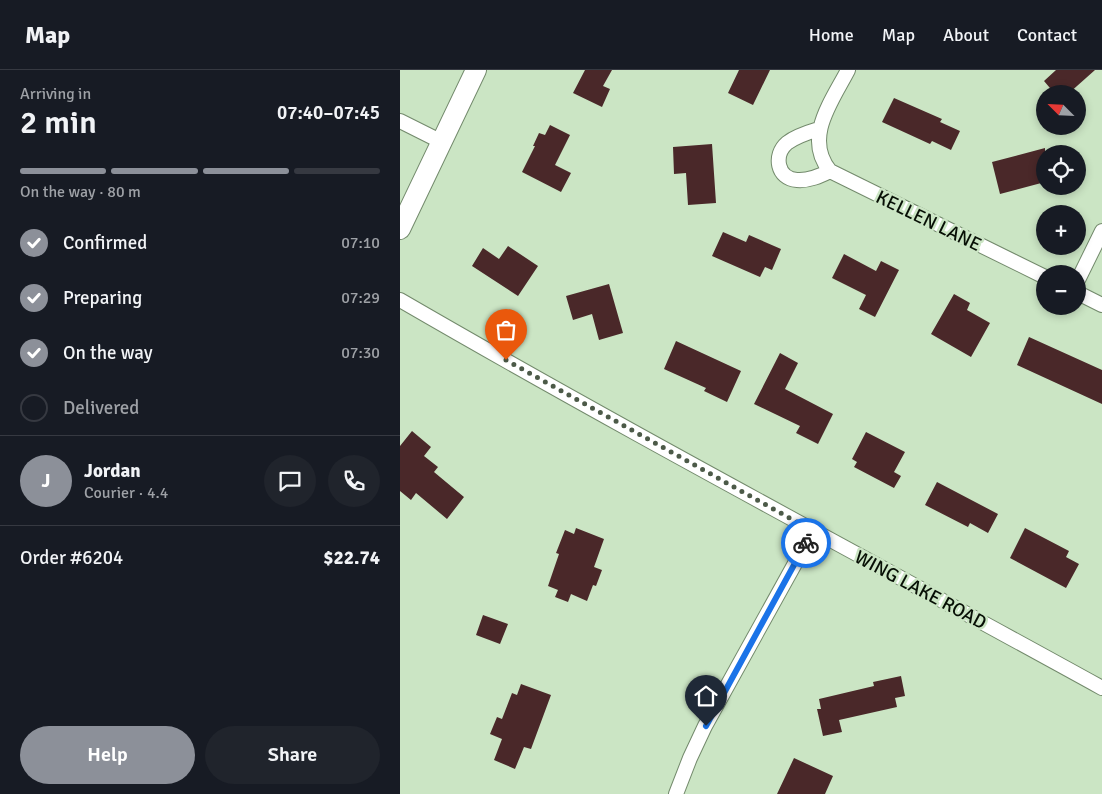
<!DOCTYPE html>
<html lang="en">
<head>
<meta charset="utf-8">
<style>
  :root { --surface:#171b24; --page:#20242c; --text:#f1f3f6; --muted:#9ea1a6; --line:#363941; --accent:#8c9099 }
  body { margin:0; font-family:Signika,sans-serif; background:var(--page); color:var(--text); height:100vh; display:flex; flex-direction:column; font-size:19px; white-space:nowrap }
  * { box-sizing:border-box; margin:0 }
  p { font-size:16px; color:var(--muted) }
  .icon { flex:none; width:28px; height:28px; fill:none; stroke:currentColor; stroke-width:2; stroke-linecap:round; stroke-linejoin:round }
  .map { position:relative; flex:1; overflow:hidden }
  .sheet { display:flex; flex-direction:column; background:var(--surface); width:400px }
  .sheet>* { flex:none }
  .needle { width:32px; rotate:294deg }
  .tools { position:absolute; left:636px; top:15px; display:grid; gap:10px }
  .tools a { display:grid; place-items:center; width:50px; height:50px; border-radius:50%; background:var(--surface); box-shadow:0 2px 8px #0003; font-size:25px }
  .pin { position:absolute; display:grid; place-items:center; width:42px; height:42px; color:#fff; margin:-51px -21px; border-radius:50% 50% 50% 0; rotate:-45deg; box-shadow:0 0 5px #0007 }
  .pin .icon { rotate:45deg }
  .courier { position:absolute; display:grid; place-items:center; width:50px; height:50px; margin:-25px; border:4px solid #1a73e8; border-radius:50%; background:#fff; color:#222; box-shadow:0 1px 6px #0007 }
  .head em { font-style:normal; font-weight:600 }
  .head div { display:flex; flex-direction:column-reverse }
  .head { display:flex; align-items:center; justify-content:space-between; height:85px; padding:0 20px }
  h1 { font-size:32px; font-weight:600; line-height:38px }
  .bar { display:grid; grid-template-columns:repeat(4,1fr); gap:8px 5px; align-content:center; height:60px; padding:0 20px }
  .bar i { height:6px; border-radius:4px; background:var(--line) }
  .bar .on { background:var(--accent) }
  .bar p { grid-column:span 4 }
  .line { display:flex; align-items:center; gap:12px; padding:0 20px; border-top:1px solid var(--line) }
  .line div { flex:1 }
  .round { display:grid; place-items:center; flex:none; width:52px; height:52px; border-radius:26px; background:var(--page) }
  ol { padding:0 20px; list-style:none }
  li { display:flex; align-items:center; gap:15px; height:55px }
  li p { margin-inline-start:auto }
  li .icon { padding:5px; border-radius:50%; background:var(--accent); color:#fff; stroke-width:4 }
  li:last-child { color:var(--muted) }
  li i { width:28px; height:28px; border:2px solid var(--line); border-radius:50% }
  .primary-button { display:flex; gap:10px; margin-top:auto; padding:10px 20px }
  .primary-button a { flex:1; height:58px; border-radius:30px; background:var(--accent); color:#fff; font-size:20px; font-weight:600; line-height:58px; text-align:center }
  .primary-button a+a { background:var(--page); color:var(--text) }
  header { display:flex; align-items:center; gap:30px; box-sizing:border-box; height:70px; padding:0 25px; background:var(--surface); border-bottom:1px solid var(--line) }
  header strong { font-size:24px }
  nav { display:flex; gap:28px; margin-inline-start:auto; font-size:18px }
  main { display:flex; flex:1; min-height:0 }
  .map>svg:first-child { display:block }
  .building { fill:#4a2829 }
  .lines { fill:none; stroke-linecap:round; stroke-linejoin:round }
  .street-casing { stroke:#738a6c; stroke-width:16 }
  .secondary-casing { stroke:#738a6c; stroke-width:22 }
  .street { stroke:#fff; stroke-width:14 }
  .secondary { stroke:#fff; stroke-width:20 }
  .done { stroke:#4c5a48; stroke-width:5; stroke-dasharray:0 9 }
  .route { stroke:#1a73e8; stroke-width:6 }
  .labels { text-anchor:middle; stroke-width:5; stroke-linejoin:round; paint-order:stroke }
  .street-label { font-size:19px; fill:#070f05; stroke:#cbe5c4 }
</style>
</head>
<body>
<header>
<strong>Map</strong>
<nav><a>Home</a><a>Map</a><a>About</a><a>Contact</a></nav>
</header>
<main>
<section class="sheet">
<div class="head"><div><h1>2 min</h1><p>Arriving in</p></div><em>07:40–07:45</em></div>
<div class="bar"><i class="on"></i><i class="on"></i><i class="on"></i><i></i><p>On the way · 80 m</p></div>
<ol>
<li><svg class="icon" aria-label="check" viewBox="0 0 24 24"><path d="M5 12l5 5 9-10"/></svg>Confirmed<p>07:10</p></li>
<li><svg class="icon" aria-label="check" viewBox="0 0 24 24"><path d="M5 12l5 5 9-10"/></svg>Preparing<p>07:29</p></li>
<li><svg class="icon" aria-label="check" viewBox="0 0 24 24"><path d="M5 12l5 5 9-10"/></svg>On the way<p>07:30</p></li>
<li><i></i>Delivered</li>
</ol>
<div class="line" style="height:90px"><b class="round" style="background:var(--accent);color:#fff">J</b><div><b>Jordan</b><p>Courier · 4.4</p></div><a class="round"><svg class="icon" aria-label="chat" viewBox="0 0 24 24"><path d="M4 5h16v11H9l-5 4z"/></svg></a><a class="round"><svg class="icon" aria-label="phone" viewBox="0 0 24 24"><path d="M5 4h4l2 5-3 2q2 4 5 5l2-3 5 2v4C11 20 4 13 5 4z"/></svg></a></div>
<div class="line" style="height:65px"><div>Order #6204</div><b>$22.74</b></div>
<div class="primary-button"><a>Help</a><a>Share</a></div>
</section>
<div class="map">
<svg width="702" height="724" viewBox="0 0 702 724">
  <rect width="100%" height="100%" fill="#cbe5c4"/>
  <path class="building" d="M185 0H212L203 16 210 19 202 37 173 23Z
    M339 0H370L353 35 328 23Z
    M656 0H695L668 24H655L644 11Z
    M494 28 542 49 540 52 560 61 551 80 532 71 530 74 482 52Z
    M150 55 170 65 155 95 171 103 161 122 122 102 135 76H133L139 63 145 65Z
    M312 74 316 133 288 135 286 103 274 104 273 77Z
    M645 78V112L600 124 592 92Z
    M323 162 346 172 349 165 381 179 372 200 365 197 360 207 312 186Z
    M108 176 138 196 118 226 72 196 83 178 99 189Z
    M444 184 476 201 481 191 499 200 475 247 459 239 466 225 432 208Z
    M209 214 223 263 199 270 192 244 173 250 166 226Z
    M554 224 570 233 567 240 590 253 571 287 531 264Z
    M629 267 702 300V334L617 295Z
    M276 271 341 301 327 332 304 321 306 318 264 299Z
    M380 283 398 293 385 319 433 344 418 374 396 363 400 356 354 334Z
    M12 361 31 377 24 386 38 397 34 402 64 427 47 449 16 423 11 430 0 421V376Z
    M466 362 505 382 494 402 501 406 494 418 454 397 457 392 452 389Z
    M537 412 598 444 588 463 570 453 568 457 525 435Z
    M176 458 204 469 194 497 202 500 196 516 193 515 187 531 171 524 168 532 155 527 158 520 148 516 159 484 156 483 165 460 174 464Z
    M625 458 669 481 666 487 679 494 666 518 610 488Z
    M83 545 108 554 100 574 76 565Z
    M501 606 505 626 495 628 497 637 439 650 442 662 423 666 417 639H421L419 629 474 616 473 612Z
    M121 614 151 625 131 679 124 677 115 699 94 690 102 669 90 664 97 647 102 649 112 623 117 625Z
    M394 688 433 706 425 724H377Z"/>
  <g class="lines">
    <g class="street-casing">
      <path id="street" d="M448 0C432 31 403 68 430 101L645 207
        M0 51 42 72
        M419 59C409 62 396 66 387 73 373 85 377 109 397 110 409 111 420 106 430 101
        M678 210 702 161
        M678 223 702 235
        M0 230C231 364 468 489 702 618
        M276 724 290 688 305 656 413 461"/>
    </g>
    <g class="secondary-casing">
      <path id="secondary" d="M0 159 76 0"/>
    </g>
    <use href="#street" class="street"/>
    <use href="#secondary" class="secondary"/>
  </g>
  <g class="lines">
    <path class="done" d="M106 290 413 461 406 473"/>
    <path class="route" d="M306 656 406 473"/>
  </g>
  <g class="labels">
    <g class="street-label">
      <text transform="translate(529 150) rotate(26)" y="7">KELLEN LANE</text>
      <text transform="translate(521 519) rotate(28)" y="7">WING LAKE ROAD</text>
    </g>
  </g>
</svg>
<div class="tools">
<a><svg class="needle" viewBox="-14 -14 28 28"><path d="M0-13l5 13h-10z" fill="#e53935"/><path d="M0 13l5-13h-10z" fill="#9ea1a6"/></svg></a>
<a><svg class="icon" aria-label="locate" viewBox="0 0 24 24"><circle cx="12" cy="12" r="6"/><path d="M12 2v4M12 18v4M2 12h4M18 12h4"/></svg></a>
<a>+</a>
<a>−</a>
</div>
<div class="pin" style="left:106px;top:290px;background:#ea580c"><svg class="icon" aria-label="bag" viewBox="0 0 24 24"><path d="M5 8h14l-1 12H6zM9 8a3 3 0 0 1 6 0"/></svg></div>
<div class="pin" style="left:306px;top:656px;background:#1f2937"><svg class="icon" aria-label="home" viewBox="0 0 24 24"><path d="M3 11l9-7 9 7M6 9v11h12V9"/></svg></div>
<div class="courier" style="left:406px;top:473px"><svg class="icon" aria-label="bike" viewBox="0 0 24 24"><circle cx="6" cy="16" r="4"/><circle cx="18" cy="16" r="4"/><path d="M6 16l4-8h5l3 8M10 8l3 8H6M13 5h3"/></svg></div>
</div>
</main>
</body>
</html>
